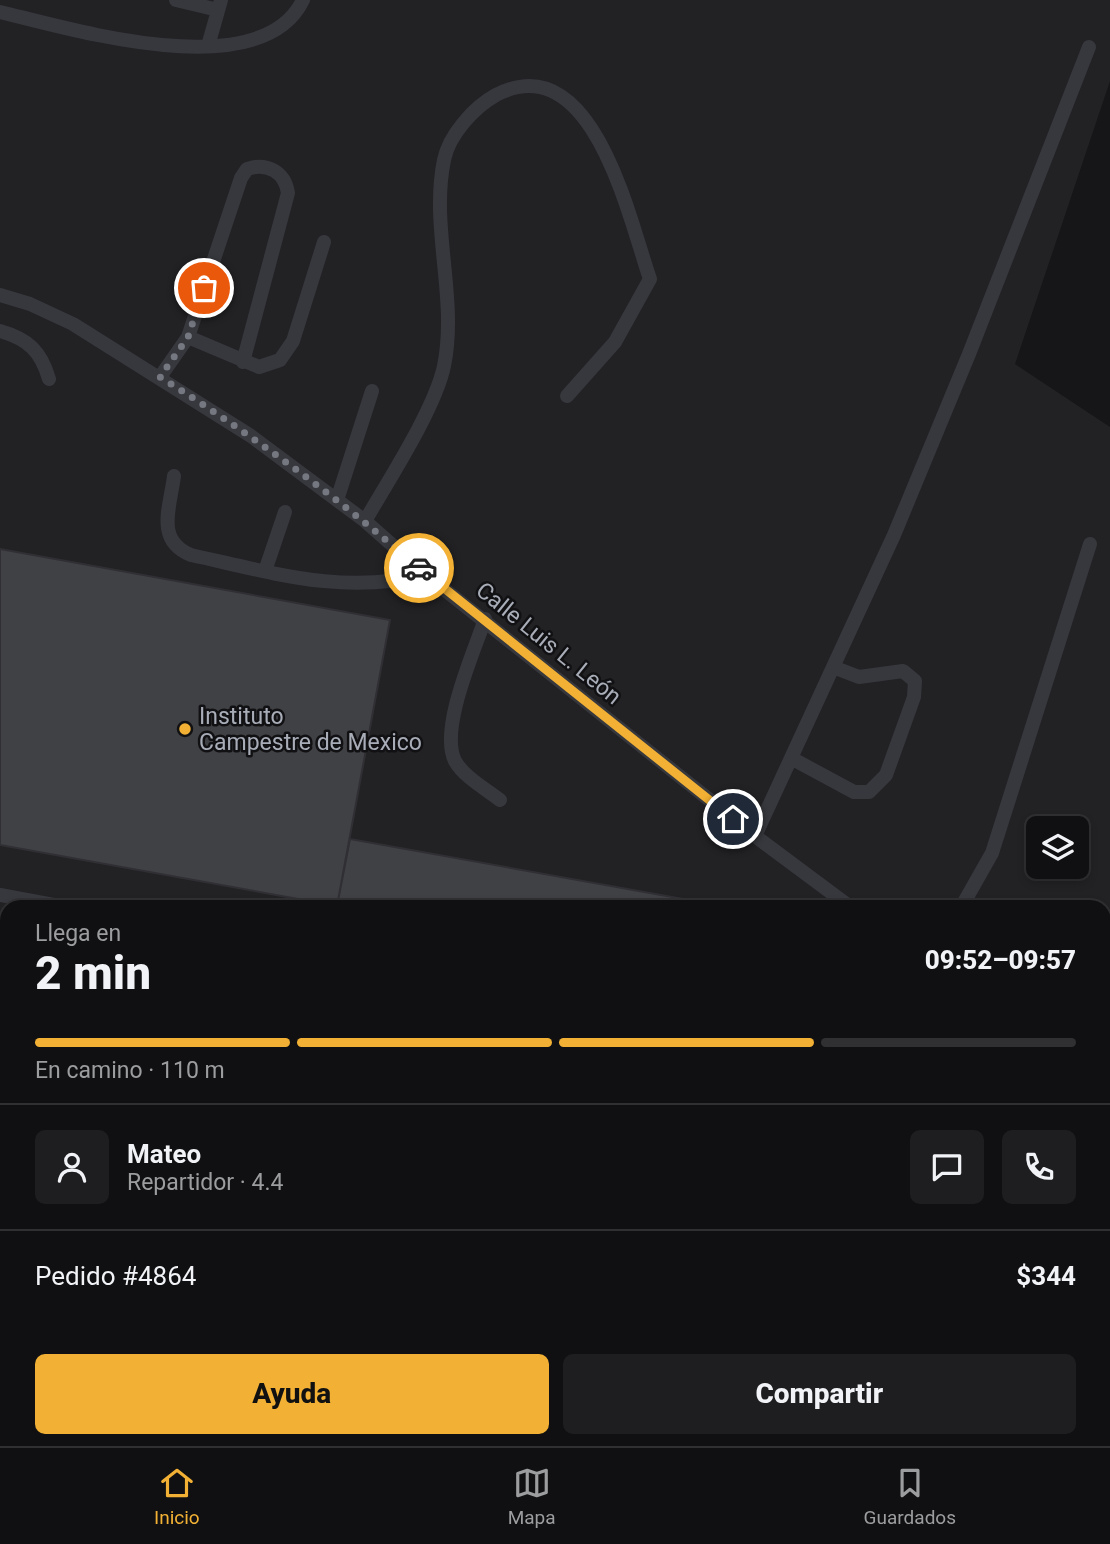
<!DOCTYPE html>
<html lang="es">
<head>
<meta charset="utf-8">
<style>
  :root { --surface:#101012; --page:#1e1e20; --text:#f1f3f6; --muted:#9c9d9f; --line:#303032; --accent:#f2b134 }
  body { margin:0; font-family:Roboto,sans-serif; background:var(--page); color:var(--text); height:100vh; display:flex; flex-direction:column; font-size:26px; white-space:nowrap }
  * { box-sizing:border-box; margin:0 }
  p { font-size:23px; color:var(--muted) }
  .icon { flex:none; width:38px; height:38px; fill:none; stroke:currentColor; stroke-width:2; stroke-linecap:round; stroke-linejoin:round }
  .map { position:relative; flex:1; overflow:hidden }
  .side { position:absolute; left:0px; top:900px; width:1111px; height:548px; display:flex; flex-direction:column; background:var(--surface); border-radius:21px 21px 0 0; box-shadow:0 4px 10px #0003,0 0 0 2px var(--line) }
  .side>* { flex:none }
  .buttons { position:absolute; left:1026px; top:816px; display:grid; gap:14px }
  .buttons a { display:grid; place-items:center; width:63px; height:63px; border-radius:10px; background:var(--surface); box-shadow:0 4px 10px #0003,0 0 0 2px var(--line); font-size:35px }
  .pin { position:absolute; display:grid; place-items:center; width:60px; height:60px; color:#fff; margin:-30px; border:4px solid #fff; border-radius:50%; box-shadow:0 2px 7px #0007 }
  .courier { position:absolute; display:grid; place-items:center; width:70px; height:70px; margin:-35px; border:5px solid #f2b134; border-radius:50%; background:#fff; color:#222; box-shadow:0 2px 9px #0007 }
  .headline em { font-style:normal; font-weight:800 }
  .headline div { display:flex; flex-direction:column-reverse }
  .headline { display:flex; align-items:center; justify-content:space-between; height:119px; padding:0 35px }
  h1 { font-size:46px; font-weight:800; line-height:52px }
  .bar { display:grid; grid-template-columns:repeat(4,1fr); gap:10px 7px; align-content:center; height:84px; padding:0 35px }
  .bar i { height:9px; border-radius:5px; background:var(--line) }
  .bar .on { background:var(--accent) }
  .bar p { grid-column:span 4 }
  .line { display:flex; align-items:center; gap:18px; padding:0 35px; border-top:2px solid var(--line) }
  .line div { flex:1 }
  .round { display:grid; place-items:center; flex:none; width:74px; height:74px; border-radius:10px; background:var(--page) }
  .button { display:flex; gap:14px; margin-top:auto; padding:14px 35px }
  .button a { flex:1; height:80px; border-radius:10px; background:var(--accent); color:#111; font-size:28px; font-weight:800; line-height:80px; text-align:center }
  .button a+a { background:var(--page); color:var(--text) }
  .menu { display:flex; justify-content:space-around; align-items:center; height:98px; border-top:2px solid var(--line); background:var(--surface); font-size:19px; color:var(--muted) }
  .menu a { display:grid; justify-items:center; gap:4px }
  .menu .on { color:var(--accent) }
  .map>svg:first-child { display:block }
  .built { fill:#222225; fill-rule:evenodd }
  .green { fill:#1e261f }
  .building { fill:#404145; stroke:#303034; stroke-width:2 }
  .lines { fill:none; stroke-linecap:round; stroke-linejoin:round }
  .lane { stroke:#37383d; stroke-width:14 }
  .street { stroke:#37383d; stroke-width:26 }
  .done { stroke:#757880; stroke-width:7; stroke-dasharray:0 12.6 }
  .route { stroke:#f2b134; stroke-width:9 }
  .poi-dot { fill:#f2b134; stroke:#111113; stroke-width:2.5 }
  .labels { text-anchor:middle; stroke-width:5; stroke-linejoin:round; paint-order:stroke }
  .street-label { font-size:23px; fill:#a8adb8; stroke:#111113 }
  .poi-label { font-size:23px; fill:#a8adb8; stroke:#111113; text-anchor:start }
</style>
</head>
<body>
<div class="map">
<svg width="1110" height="1446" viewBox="0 0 1110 1446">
  <rect width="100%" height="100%" fill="#161618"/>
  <path class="built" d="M0 0H1110V81L1015 364 1110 427V1446H844V1440H1104V906H7V1231L0 1229ZM1038 828H1076V866H1038Z"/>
  <path class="green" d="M328 1440H480L509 1446H322Z"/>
  <path class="building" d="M0 549 390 620 337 906 0 845Z
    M350 839 722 906H337Z
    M0 954 7 955V1197L0 1196Z"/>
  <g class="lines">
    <path class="lane" d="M176 0 218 10
      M0 12C72 29 261 87 303 0
      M208 46 221 0
      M0 295 30 304 73 324 251 436 365 521 425 574 755 836 849 906
      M0 331C28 339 41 351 49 379
      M188 337 259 367 280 360 293 341 324 242
      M160 377 188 337 241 178 247 169C267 162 285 172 288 193L243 362
      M174 476C170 508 155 540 191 555 270 572 345 596 425 574
      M337 500 372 391
      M365 521C388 481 435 409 444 366 458 298 430 228 444 160 449 135 474 107 496 95 593 45 629 219 650 279L615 342 567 396
      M265 571 285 512
      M485 619C474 652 439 729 455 761 464 777 486 789 500 800
      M791 758 854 792H869L886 775 914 697 915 681 903 671 859 677 833 667
      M755 836 894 535 969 354 1089 47
      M0 895 59 906
      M962 906 992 853 1090 544
      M1104 1080 1110 1081
      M1104 1368 1110 1371"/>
    <path class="street" d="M0 1410 7 1411
      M160 1440 190 1446
      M590 1440 619 1446
      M293 1446 298 1440"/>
  </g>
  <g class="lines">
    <path class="done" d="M204 288 188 337 160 377C251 434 337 497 419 568"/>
    <path class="route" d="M419 568 733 819"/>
  </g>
  <circle class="poi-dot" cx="185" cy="729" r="7"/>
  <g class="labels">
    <g class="street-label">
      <text transform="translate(549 643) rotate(39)" y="8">Calle Luis L. León</text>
    </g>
    <g class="poi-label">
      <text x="199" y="724">Instituto<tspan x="199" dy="26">Campestre de Mexico</tspan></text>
    </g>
  </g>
</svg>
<div class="buttons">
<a><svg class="icon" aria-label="layers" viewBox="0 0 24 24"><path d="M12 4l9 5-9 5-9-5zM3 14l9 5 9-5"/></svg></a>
</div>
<div class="pin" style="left:204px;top:288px;background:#ea580c"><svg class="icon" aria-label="bag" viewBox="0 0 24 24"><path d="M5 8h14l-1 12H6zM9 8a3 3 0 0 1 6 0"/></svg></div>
<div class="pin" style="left:733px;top:819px;background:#1f2937"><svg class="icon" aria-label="home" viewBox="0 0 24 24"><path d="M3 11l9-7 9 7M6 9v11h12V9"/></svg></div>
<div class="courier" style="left:419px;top:568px"><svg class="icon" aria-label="car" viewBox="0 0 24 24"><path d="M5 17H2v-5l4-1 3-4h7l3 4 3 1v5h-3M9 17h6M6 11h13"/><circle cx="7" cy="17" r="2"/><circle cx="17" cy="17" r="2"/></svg></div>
<section class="side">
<div class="headline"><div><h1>2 min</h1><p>Llega en</p></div><em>09:52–09:57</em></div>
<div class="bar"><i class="on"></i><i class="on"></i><i class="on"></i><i></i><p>En camino · 110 m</p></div>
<div class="line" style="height:126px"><a class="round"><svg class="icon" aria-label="person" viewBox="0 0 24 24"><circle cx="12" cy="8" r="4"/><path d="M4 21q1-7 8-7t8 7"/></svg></a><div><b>Mateo</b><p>Repartidor · 4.4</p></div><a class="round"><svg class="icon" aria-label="chat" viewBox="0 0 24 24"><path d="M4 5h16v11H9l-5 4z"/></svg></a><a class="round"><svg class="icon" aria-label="phone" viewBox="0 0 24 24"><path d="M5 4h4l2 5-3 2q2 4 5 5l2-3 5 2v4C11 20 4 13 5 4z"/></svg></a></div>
<div class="line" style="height:91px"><div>Pedido #4864</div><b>$344</b></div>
<div class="button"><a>Ayuda</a><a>Compartir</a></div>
</section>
</div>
<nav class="menu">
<a class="on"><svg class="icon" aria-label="home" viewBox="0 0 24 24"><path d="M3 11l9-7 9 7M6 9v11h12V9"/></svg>Inicio</a>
<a><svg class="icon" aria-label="map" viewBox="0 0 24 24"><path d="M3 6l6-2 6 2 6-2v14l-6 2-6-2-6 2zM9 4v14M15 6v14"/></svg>Mapa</a>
<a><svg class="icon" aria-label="saved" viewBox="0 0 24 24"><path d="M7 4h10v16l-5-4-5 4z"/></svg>Guardados</a>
</nav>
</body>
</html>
